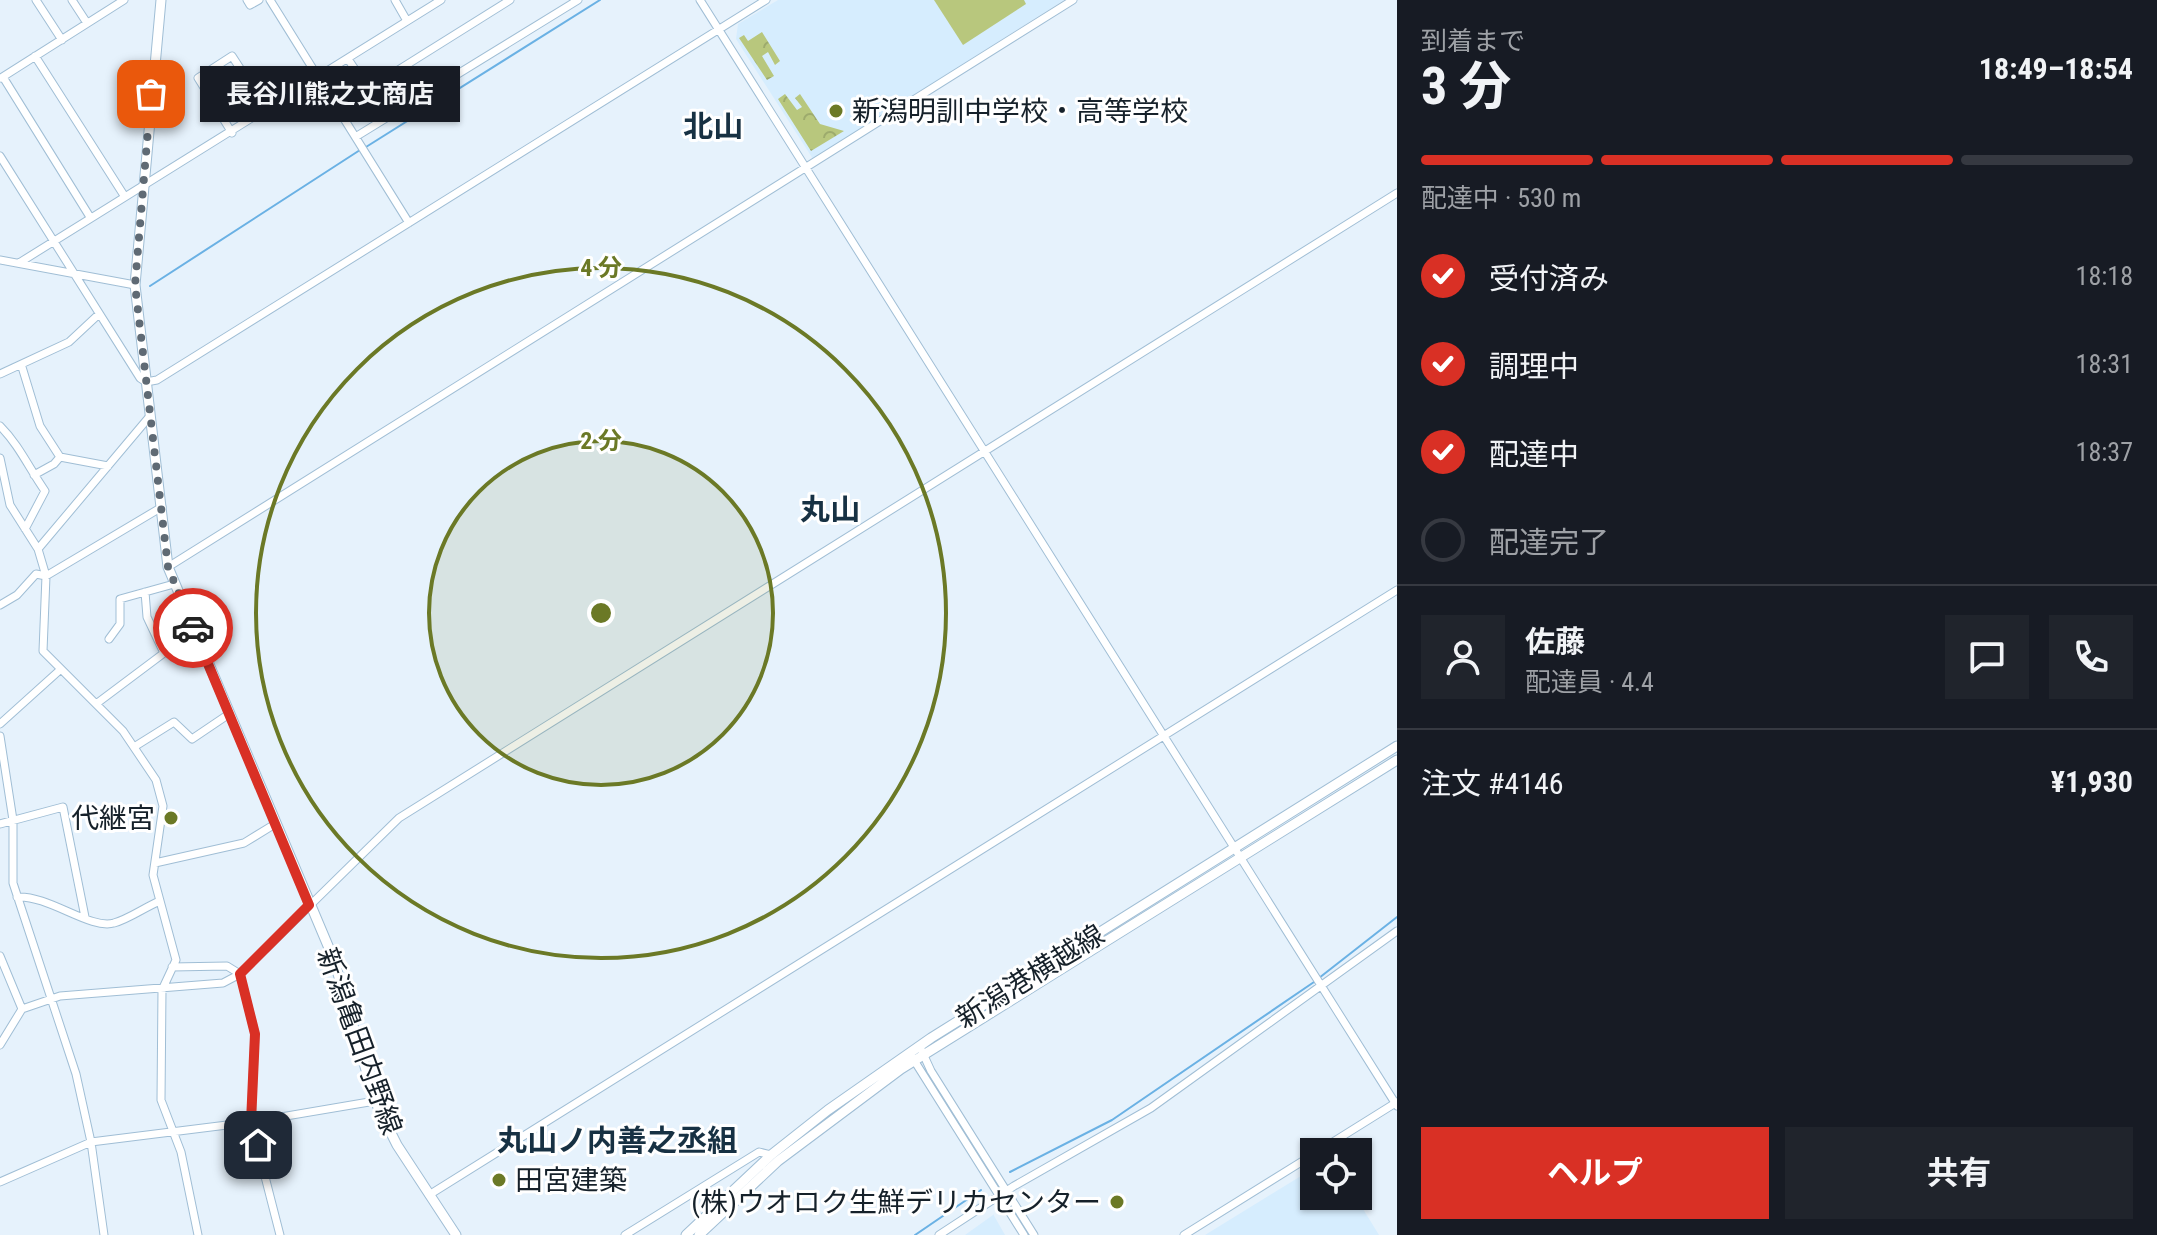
<!DOCTYPE html>
<html lang="ja">
<head>
<meta charset="utf-8">
<style>
  :root { --surface:#171b24; --page:#20242c; --text:#f1f3f6; --muted:#9ea1a6; --line:#363941; --accent:#d93025 }
  body { margin:0; font-family:"Roboto Condensed","Noto Sans JP",sans-serif; background:var(--page); color:var(--text); height:100vh; display:flex; flex-direction:column; font-size:30px; white-space:nowrap }
  * { box-sizing:border-box; margin:0 }
  p { font-size:26px; color:var(--muted) }
  .icon { flex:none; width:44px; height:44px; fill:none; stroke:currentColor; stroke-width:2; stroke-linecap:round; stroke-linejoin:round }
  .map { position:relative; flex:1; overflow:hidden }
  .side { display:flex; flex-direction:column; background:var(--surface); width:760px }
  .side>* { flex:none }
  .tools { position:absolute; left:1300px; top:1138px; display:grid; gap:16px }
  .tools a { display:grid; place-items:center; width:72px; height:72px; border-radius:0px; background:var(--surface); box-shadow:0 2px 6px #0004; font-size:40px }
  .pin { position:absolute; display:grid; place-items:center; width:68px; height:68px; color:#fff; margin:-34px; border-radius:16px; box-shadow:0 4px 12px #0006 }
  .courier { position:absolute; display:grid; place-items:center; width:80px; height:80px; margin:-40px; border:6px solid #d93025; border-radius:50%; background:#fff; color:#222; box-shadow:0 2px 10px #0007 }
  .bubble { position:absolute; height:56px; border-radius:0px; background:var(--surface); box-shadow:0 2px 6px #0004; font-size:26px; font-weight:700; line-height:56px; text-align:center }
  .headline em { font-style:normal; font-weight:700 }
  .headline div { display:flex; flex-direction:column-reverse }
  .headline { display:flex; align-items:center; justify-content:space-between; height:136px; padding:0 24px }
  h1 { font-size:52px; font-weight:700; line-height:60px }
  .bar { display:grid; grid-template-columns:repeat(4,1fr); gap:12px 8px; align-content:center; height:96px; padding:0 24px }
  .bar i { height:10px; border-radius:6px; background:var(--line) }
  .bar .current { background:var(--accent) }
  .bar p { grid-column:span 4 }
  .line { display:flex; align-items:center; gap:20px; padding:0 24px; border-top:2px solid var(--line) }
  .line div { flex:1 }
  .round { display:grid; place-items:center; flex:none; width:84px; height:84px; border-radius:0px; background:var(--page) }
  ol { padding:0 24px; list-style:none }
  li { display:flex; align-items:center; gap:24px; height:88px }
  li p { margin-inline-start:auto }
  li .icon { padding:8px; border-radius:50%; background:var(--accent); color:#fff; stroke-width:4 }
  li:last-child { color:var(--muted) }
  li i { width:44px; height:44px; border:4px solid var(--line); border-radius:50% }
  .primary-button { display:flex; gap:16px; margin-top:auto; padding:16px 24px }
  .primary-button a { flex:1; height:92px; border-radius:0px; background:var(--accent); color:#fff; font-size:32px; font-weight:700; line-height:92px; text-align:center }
  .primary-button a+a { background:var(--page); color:var(--text) }
  main { display:flex; flex:1; min-height:0 }
  .map>svg:first-child { display:block }
  .built { fill:#d6edfe }
  .forest { fill:url(#forest-crowns) }
  .green { fill:#b8c77d }
  .lines { fill:none; stroke-linecap:round; stroke-linejoin:round }
  .stream { stroke:#6ab1e4; stroke-width:2 }
  .minor-casing { stroke:#a0bed5; stroke-width:9 }
  .major-casing { stroke:#a0bed5; stroke-width:11 }
  .minor { stroke:#fff; stroke-width:7 }
  .major { stroke:#fff; stroke-width:9 }
  .done { stroke:#5f6a74; stroke-width:8; stroke-dasharray:0 14.4 }
  .route { stroke:#d93025; stroke-width:10 }
  .ring { fill:none; stroke:#6b7926; stroke-width:4 }
  .poi-dot { fill:#6b7926; stroke:#fff; stroke-width:3 }
  .labels { text-anchor:middle; stroke-width:6; stroke-linejoin:round; paint-order:stroke }
  .poi-label { font-size:28px; fill:#16212a; stroke:#fff; text-anchor:start }
  .street-label { font-size:28px; fill:#16212a; stroke:#fff }
  .neighbourhood-label { font-size:30px; font-weight:bold; fill:#173143; stroke:#fff }
  .centre { fill:#6b7926; stroke:#fff; stroke-width:4 }
  .ring-label { font-size:24px; text-anchor:middle; font-weight:bold; fill:#6b7926; stroke:#fff; stroke-width:6; stroke-linejoin:round; paint-order:stroke }
</style>
</head>
<body>
<main>
<div class="map">
<svg width="1397" height="1235" viewBox="0 0 1397 1235">
  <defs>
    <pattern id="forest-crowns" width="20" height="18" patternUnits="userSpaceOnUse" patternTransform="scale(2)"><rect width="20" height="18" fill="#b8c77d"/><path d="M2 6a3 3 0 1 1 6 0M12 15a3 3 0 1 1 6 0" fill="none" stroke="#9dab6c"/></pattern>
  </defs>
  <rect width="100%" height="100%" fill="#e6f2fc"/>
  <path class="built" d="M778 0H1064L813 159 736 39 738 24Z
    M1314 1168V1196H1355L1379 1235H1205Z
    M993 1214 1005 1235H965L993 1215Z"/>
  <path class="forest" d="M762 32 780 61 775 65 768 52 762 56 774 76 767 80 739 38 744 35 748 41Z
    M785 94 797 110 802 107 795 98 800 94 820 124 844 131 811 151 778 99Z"/>
  <path class="green" d="M934 0H1024L1026 4 963 45Z"/>
  <g class="lines">
    <path class="stream" d="M366 147 600 0
      M150 286 360 150
      M1319 978 1397 917
      M1010 1172 1112 1120 1314 982
      M915 1235 981 1190"/>
    <g class="minor-casing">
      <path id="minor" d="M36 0 62 40
        M72 0 87 23
        M247 0 250 5 259 0
        M270 0 409 223
        M395 0 407 21
        M700 0 1397 1106
        M35 56 125 197
        M348 59 368 89 510 0
        M3 77 90 217
        M1 78 124 0
        M232 133 198 78 232 56 267 110
        M357 136 578 0
        M0 156 140 378 146 382 157 380 766 0
        M0 260 135 285
        M19 263 441 0
        M22 367 40 426 60 457 54 464 34 475
        M0 374 69 342 99 314
        M0 426C19 445 29 468 45 491L25 529
        M60 457 108 466
        M0 458 10 505 38 549 46 576 43 651 123 731 156 780 163 806 153 875 176 960 162 990 161 1100 181 1152 198 1235
        M38 549 150 416
        M168 567 1073 0
        M0 605 17 595 36 574 46 576 162 507
        M109 639 120 624V599L174 584
        M162 648 195 633
        M96 704 164 653 147 617 145 592
        M0 724 61 669
        M0 736 13 820V883L76 1074 91 1142 104 1235
        M134 747 174 722 192 739 229 714
        M0 824 63 807 85 917
        M155 863 244 843 275 824
        M17 897C49 895 90 930 114 923 129 919 145 907 160 901
        M0 956 22 1009
        M172 967 227 966 240 974 255 1034 251 1122 280 1235
        M0 1045 22 1009 60 996 223 983 240 974 399 818 1397 193
        M920 1047 931 1071 1034 1235
        M912 1057 1024 1235
        M1317 1152 1397 1102
        M0 1182 91 1142 251 1122 375 1101
        M429 1195 1397 590
        M625 1235 759 1152 771 1155
        M939 1235 1014 1186 1151 1108 1397 931
        M1184 1235 1314 1154"/>
    </g>
    <g class="major-casing">
      <path id="major" d="M161 0 135 285 168 567 334 960 375 1101 397 1145 456 1235
        M686 1235 771 1155 828 1110 931 1038 1397 746
        M699 1235 778 1161 901 1069 1397 760"/>
    </g>
    <use href="#minor" class="minor"/>
    <use href="#major" class="major"/>
  </g>
  <g class="lines">
    <path class="done" d="M151 94 135 285 168 567 193 628"/>
    <path class="route" d="M193 628 309 905 240 974 255 1034 251 1122 258 1145"/>
  </g>
  <circle cx="601" cy="613" r="172" fill="#6b7926" fill-opacity=".12"/>
  <g class="ring">
    <circle cx="601" cy="613" r="172"/>
    <circle cx="601" cy="613" r="345"/>
  </g>
  <g class="poi-dot">
    <circle cx="836" cy="111" r="8"/>
    <circle cx="171" cy="818" r="8"/>
    <circle cx="499" cy="1180" r="8"/>
    <circle cx="1117" cy="1202" r="8"/>
  </g>
  <g class="labels">
    <g class="poi-label">
      <text x="852" y="121">新潟明訓中学校・高等学校</text>
      <text x="155" y="828" text-anchor="end">代継宮</text>
      <text x="515" y="1190">田宮建築</text>
      <text x="1101" y="1212" text-anchor="end">(株)ウオロク生鮮デリカセンター</text>
    </g>
    <g class="street-label">
      <text transform="translate(1030 976) rotate(-32)" y="10">新潟港横越線</text>
      <text transform="translate(360 1041) rotate(70)" y="10">新潟亀田内野線</text>
    </g>
    <g class="neighbourhood-label">
      <text x="713" y="137">北山</text>
      <text x="830" y="520">丸山</text>
      <text x="617" y="1151">丸山ノ内善之丞組</text>
    </g>
  </g>
  <circle cx="601" cy="613" r="12" class="centre"/>
  <g class="ring-label">
    <text x="601" y="276">4 分</text>
    <text x="601" y="449">2 分</text>
  </g>
</svg>
<div class="tools">
<a><svg class="icon" aria-label="locate" viewBox="0 0 24 24"><circle cx="12" cy="12" r="6"/><path d="M12 2v4M12 18v4M2 12h4M18 12h4"/></svg></a>
</div>
<div class="pin" style="left:151px;top:94px;background:#ea580c"><svg class="icon" aria-label="bag" viewBox="0 0 24 24"><path d="M5 8h14l-1 12H6zM9 8a3 3 0 0 1 6 0"/></svg></div>
<div class="pin" style="left:258px;top:1145px;background:#1f2937"><svg class="icon" aria-label="home" viewBox="0 0 24 24"><path d="M3 11l9-7 9 7M6 9v11h12V9"/></svg></div>
<div class="courier" style="left:193px;top:628px"><svg class="icon" aria-label="car" viewBox="0 0 24 24"><path d="M5 17H2v-5l4-1 3-4h7l3 4 3 1v5h-3M9 17h6M6 11h13"/><circle cx="7" cy="17" r="2"/><circle cx="17" cy="17" r="2"/></svg></div>
<div class="bubble" style="left:200px;top:66px;width:260px">長谷川熊之丈商店</div>
</div>
<section class="side">
<div class="headline"><div><h1>3 分</h1><p>到着まで</p></div><em>18:49–18:54</em></div>
<div class="bar"><i class="current"></i><i class="current"></i><i class="current"></i><i></i><p>配達中 · 530 m</p></div>
<ol>
<li><svg class="icon" aria-label="check" viewBox="0 0 24 24"><path d="M5 12l5 5 9-10"/></svg>受付済み<p>18:18</p></li>
<li><svg class="icon" aria-label="check" viewBox="0 0 24 24"><path d="M5 12l5 5 9-10"/></svg>調理中<p>18:31</p></li>
<li><svg class="icon" aria-label="check" viewBox="0 0 24 24"><path d="M5 12l5 5 9-10"/></svg>配達中<p>18:37</p></li>
<li><i></i>配達完了</li>
</ol>
<div class="line" style="height:144px"><a class="round"><svg class="icon" aria-label="person" viewBox="0 0 24 24"><circle cx="12" cy="8" r="4"/><path d="M4 21q1-7 8-7t8 7"/></svg></a><div><b>佐藤</b><p>配達員 · 4.4</p></div><a class="round"><svg class="icon" aria-label="chat" viewBox="0 0 24 24"><path d="M4 5h16v11H9l-5 4z"/></svg></a><a class="round"><svg class="icon" aria-label="phone" viewBox="0 0 24 24"><path d="M5 4h4l2 5-3 2q2 4 5 5l2-3 5 2v4C11 20 4 13 5 4z"/></svg></a></div>
<div class="line" style="height:104px"><div>注文 #4146</div><b>¥1,930</b></div>
<div class="primary-button"><a>ヘルプ</a><a>共有</a></div>
</section>
</main>
</body>
</html>
